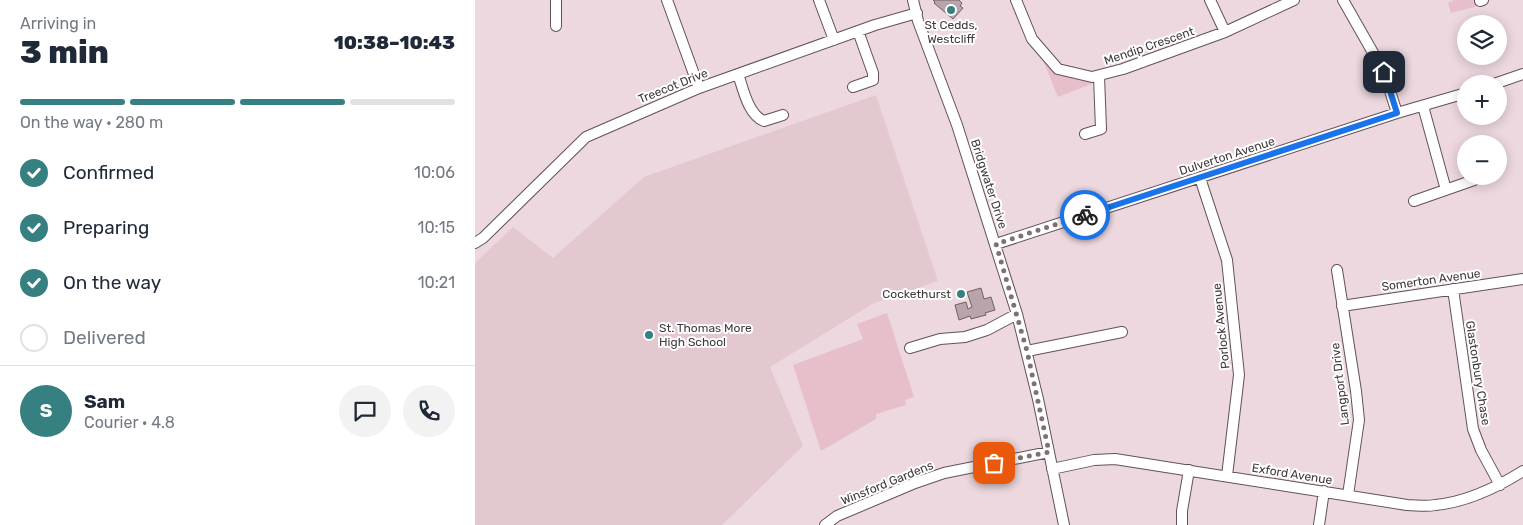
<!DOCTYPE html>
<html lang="en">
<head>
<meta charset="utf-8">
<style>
  :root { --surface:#fff; --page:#f2f2f3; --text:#1f2937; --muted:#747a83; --line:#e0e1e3; --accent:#378081 }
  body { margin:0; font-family:Rubik,sans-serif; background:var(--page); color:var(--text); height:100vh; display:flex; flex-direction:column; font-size:19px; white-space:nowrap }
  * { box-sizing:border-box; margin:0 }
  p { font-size:16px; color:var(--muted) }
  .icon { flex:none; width:28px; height:28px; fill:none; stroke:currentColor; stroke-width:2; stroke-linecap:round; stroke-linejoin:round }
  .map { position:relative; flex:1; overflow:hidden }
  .side { display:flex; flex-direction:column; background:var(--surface); width:475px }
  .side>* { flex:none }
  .controls { position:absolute; left:982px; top:15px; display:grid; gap:10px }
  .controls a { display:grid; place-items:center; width:50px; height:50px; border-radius:50%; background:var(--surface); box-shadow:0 2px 12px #0003; font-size:25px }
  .pin { position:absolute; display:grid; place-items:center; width:42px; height:42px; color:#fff; margin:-21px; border-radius:10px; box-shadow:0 2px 8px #0006 }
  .courier { position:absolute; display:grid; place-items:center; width:50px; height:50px; margin:-25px; border:4px solid #1a73e8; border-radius:50%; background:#fff; color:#222; box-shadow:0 1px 6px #0007 }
  .summary em { font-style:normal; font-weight:800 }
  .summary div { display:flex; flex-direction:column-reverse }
  .summary { display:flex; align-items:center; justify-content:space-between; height:85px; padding:0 20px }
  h1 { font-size:32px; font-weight:800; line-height:38px }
  .bar { display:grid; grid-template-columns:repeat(4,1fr); gap:8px 5px; align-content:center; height:60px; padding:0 20px }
  .bar i { height:6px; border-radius:4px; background:var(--line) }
  .bar .selected { background:var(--accent) }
  .bar p { grid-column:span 4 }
  .line { display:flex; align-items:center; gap:12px; padding:0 20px; border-top:1px solid var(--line) }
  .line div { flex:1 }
  .round { display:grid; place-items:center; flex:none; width:52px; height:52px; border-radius:26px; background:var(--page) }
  ol { padding:0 20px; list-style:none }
  li { display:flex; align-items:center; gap:15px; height:55px }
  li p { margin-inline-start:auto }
  li .icon { padding:5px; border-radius:50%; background:var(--accent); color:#fff; stroke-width:4 }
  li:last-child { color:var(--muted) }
  li i { width:28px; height:28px; border:2px solid var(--line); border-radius:50% }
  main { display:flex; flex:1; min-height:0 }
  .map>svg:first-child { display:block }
  .built { fill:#e3c8d0 }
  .green { fill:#e7bfcb }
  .building { fill:#b8a5ab; stroke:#705f64 }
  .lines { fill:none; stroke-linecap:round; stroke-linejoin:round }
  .minor-casing { stroke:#625257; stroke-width:12 }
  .minor { stroke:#fff; stroke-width:10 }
  .done { stroke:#7d7174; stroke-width:5; stroke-dasharray:0 9 }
  .route { stroke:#1a73e8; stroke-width:6 }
  .poi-dot { fill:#378081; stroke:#fff; stroke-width:2 }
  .labels { text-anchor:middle; stroke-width:4; stroke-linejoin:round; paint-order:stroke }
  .poi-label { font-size:12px; fill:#41393b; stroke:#fff }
  .street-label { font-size:12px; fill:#41393b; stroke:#fff }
</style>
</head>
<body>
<main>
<section class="side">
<div class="summary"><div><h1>3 min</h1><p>Arriving in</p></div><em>10:38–10:43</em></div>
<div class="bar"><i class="selected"></i><i class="selected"></i><i class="selected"></i><i></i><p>On the way · 280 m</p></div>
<ol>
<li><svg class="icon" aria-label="check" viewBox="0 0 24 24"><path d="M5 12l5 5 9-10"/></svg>Confirmed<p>10:06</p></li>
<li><svg class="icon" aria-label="check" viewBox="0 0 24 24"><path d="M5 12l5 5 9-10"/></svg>Preparing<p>10:15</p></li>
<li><svg class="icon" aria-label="check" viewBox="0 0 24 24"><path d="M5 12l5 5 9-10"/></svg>On the way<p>10:21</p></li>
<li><i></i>Delivered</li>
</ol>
<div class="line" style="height:90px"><b class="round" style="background:var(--accent);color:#fff">S</b><div><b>Sam</b><p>Courier · 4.8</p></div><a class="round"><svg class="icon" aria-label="chat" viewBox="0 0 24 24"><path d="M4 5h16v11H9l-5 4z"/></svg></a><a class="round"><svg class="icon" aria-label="phone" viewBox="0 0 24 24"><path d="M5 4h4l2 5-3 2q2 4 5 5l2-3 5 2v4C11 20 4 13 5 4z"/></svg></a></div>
</section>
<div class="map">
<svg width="1048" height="525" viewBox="0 0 1048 525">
  <rect width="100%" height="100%" fill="#ecd8de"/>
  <path class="built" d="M401 95 463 281 399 303 295 367 328 446 247 525H0V263L38 227 78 258 169 177Z"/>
  <path class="green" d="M979 0H1002L1004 6 976 13 973 3Z
    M567 57 584 74 619 83 583 97Z
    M412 313 439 397 430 400 431 405 401 414V419L346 451 318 365 388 339 382 324Z"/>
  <path class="building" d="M458 0H484L487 3 485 6 488 8 478 19 459 3 460 2Z
    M506 288 509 299 516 297 520 310 510 313 511 315 496 319 495 316 484 320 480 305 491 302 493 309 497 307 492 292Z"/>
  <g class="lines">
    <g class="minor-casing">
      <path id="minor" d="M81 0V26
        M192 0 224 88
        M344 0 359 40
        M438 0 443 21 482 125 542 314 563 399 589 525
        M541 0 557 39 583 69 617 77 648 69 750 32 819 0
        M735 0 750 32
        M868 0 909 72 922 113
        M1005 1 1008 0
        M263 74C268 88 273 115 289 121L308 115
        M1019 84 1048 74
        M378 87 398 80V73L383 31
        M948 106 971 190
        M610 134 626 129 624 76
        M725 178 752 260 764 375 752 476
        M939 201 999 180
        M0 243 8 238 111 137 224 88 400 25 442 13
        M521 244 922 113 991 93
        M862 270 881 391 884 420 873 495
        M978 289 998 429 1006 450 1025 485
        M867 306 1048 279
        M435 348 465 339 490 337 512 330 542 314
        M552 351 647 332
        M577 469 619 460 640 459 932 505C941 505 951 507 960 505 992 502 1021 488 1048 471
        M350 525 362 516 440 483 469 473 574 452
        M707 525V511L714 470
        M844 525 849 491"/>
    </g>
    <use href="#minor" class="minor"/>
  </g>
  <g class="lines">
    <path class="done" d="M519 463 574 452 552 351 521 244 610 215"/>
    <path class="route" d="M610 215 922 113 909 72"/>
  </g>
  <g class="poi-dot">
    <circle cx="476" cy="10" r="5"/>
    <circle cx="486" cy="294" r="5"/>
    <circle cx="174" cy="335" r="5"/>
  </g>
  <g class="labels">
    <g class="poi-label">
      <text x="476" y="29">St Cedds,<tspan x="476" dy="14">Westcliff</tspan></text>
      <text x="476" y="298" text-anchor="end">Cockethurst</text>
      <text x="184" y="332" text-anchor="start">St. Thomas More<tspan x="184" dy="14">High School</tspan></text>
    </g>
    <g class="street-label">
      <text transform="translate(674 46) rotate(-19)" y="4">Mendip Crescent</text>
      <text transform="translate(198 86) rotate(-22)" y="4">Treecot Drive</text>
      <text transform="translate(752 156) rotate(-18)" y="4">Dulverton Avenue</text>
      <text transform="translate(514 184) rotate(72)" y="4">Bridgwater Drive</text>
      <text transform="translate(956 280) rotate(-8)" y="4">Somerton Avenue</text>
      <text transform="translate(746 326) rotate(-96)" y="4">Porlock Avenue</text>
      <text transform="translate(1003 373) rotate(81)" y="4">Glastonbury Chase</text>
      <text transform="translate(865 384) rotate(-97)" y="4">Langport Drive</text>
      <text transform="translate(817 474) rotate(9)" y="4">Exford Avenue</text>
      <text transform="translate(412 483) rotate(-22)" y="4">Winsford Gardens</text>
    </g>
  </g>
</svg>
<div class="controls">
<a><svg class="icon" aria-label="layers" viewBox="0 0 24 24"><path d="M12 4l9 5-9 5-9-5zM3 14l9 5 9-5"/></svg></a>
<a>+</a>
<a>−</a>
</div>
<div class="pin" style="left:519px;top:463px;background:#ea580c"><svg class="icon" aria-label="bag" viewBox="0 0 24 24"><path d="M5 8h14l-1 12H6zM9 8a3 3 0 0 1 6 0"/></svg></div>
<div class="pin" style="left:909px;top:72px;background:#1f2937"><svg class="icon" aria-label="home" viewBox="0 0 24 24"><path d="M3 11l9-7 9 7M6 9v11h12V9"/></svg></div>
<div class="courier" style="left:610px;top:215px"><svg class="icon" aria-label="bike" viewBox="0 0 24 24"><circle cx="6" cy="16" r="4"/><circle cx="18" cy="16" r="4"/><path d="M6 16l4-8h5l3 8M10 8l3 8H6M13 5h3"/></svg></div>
</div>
</main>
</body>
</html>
